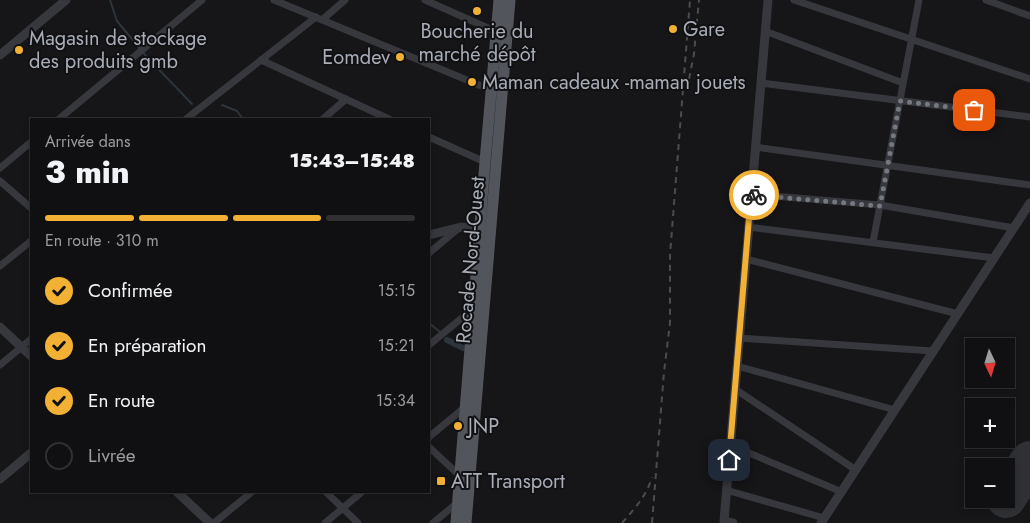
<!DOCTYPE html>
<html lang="fr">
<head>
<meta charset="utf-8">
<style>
  :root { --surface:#101012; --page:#1e1e20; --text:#f1f3f6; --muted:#9c9d9f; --line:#303032; --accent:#f2b134 }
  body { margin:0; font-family:Jost,sans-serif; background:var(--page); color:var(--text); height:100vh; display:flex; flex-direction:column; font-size:19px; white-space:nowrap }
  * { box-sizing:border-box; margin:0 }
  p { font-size:16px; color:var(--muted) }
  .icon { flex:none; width:28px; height:28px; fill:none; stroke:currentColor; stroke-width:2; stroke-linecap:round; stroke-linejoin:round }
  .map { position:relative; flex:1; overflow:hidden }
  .sheet { position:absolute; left:30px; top:118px; width:400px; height:375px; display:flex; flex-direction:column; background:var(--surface); border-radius:0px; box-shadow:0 2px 8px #0003,0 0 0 1px var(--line) }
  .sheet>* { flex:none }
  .needle { width:32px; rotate:176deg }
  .buttons { position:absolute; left:965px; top:338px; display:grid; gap:10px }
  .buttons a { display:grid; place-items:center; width:50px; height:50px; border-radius:0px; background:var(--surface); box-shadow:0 2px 8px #0003,0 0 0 1px var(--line); font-size:25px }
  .pin { position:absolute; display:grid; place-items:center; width:42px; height:42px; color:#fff; margin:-21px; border-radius:10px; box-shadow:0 2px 8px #0006 }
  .courier { position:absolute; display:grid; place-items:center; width:50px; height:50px; margin:-25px; border:4px solid #f2b134; border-radius:50%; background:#fff; color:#222; box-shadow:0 1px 6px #0007 }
  .overview em { font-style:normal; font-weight:800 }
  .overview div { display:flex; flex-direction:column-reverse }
  .overview { display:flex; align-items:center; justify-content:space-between; height:85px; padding:0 15px }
  h1 { font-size:32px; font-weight:800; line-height:38px }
  .bar { display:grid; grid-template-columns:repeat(4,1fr); gap:8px 5px; align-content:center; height:60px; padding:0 15px }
  .bar i { height:6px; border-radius:4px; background:var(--line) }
  .bar .on { background:var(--accent) }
  .bar p { grid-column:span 4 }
  ol { padding:0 15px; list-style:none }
  li { display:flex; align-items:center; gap:15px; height:55px }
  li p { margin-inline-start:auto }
  li .icon { padding:5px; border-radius:50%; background:var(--accent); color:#111; stroke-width:4 }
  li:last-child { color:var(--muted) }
  li i { width:28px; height:28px; border:2px solid var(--line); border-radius:50% }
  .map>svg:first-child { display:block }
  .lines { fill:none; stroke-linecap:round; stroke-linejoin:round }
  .stream { stroke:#2c353c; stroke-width:2 }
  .canal { stroke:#2c353c; stroke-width:6 }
  .runway { stroke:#303135; stroke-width:40 }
  .minor { stroke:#37383d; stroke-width:7 }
  .tertiary { stroke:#37383d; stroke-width:9 }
  .primary { stroke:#53555c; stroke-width:11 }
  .rail { stroke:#4a4c52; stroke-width:2; stroke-dasharray:6 5; stroke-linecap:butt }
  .done { stroke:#757880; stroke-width:5; stroke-dasharray:0 9 }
  .route { stroke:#f2b134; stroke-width:6 }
  .poi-dot { fill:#f2b134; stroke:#111113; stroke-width:2 }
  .labels { text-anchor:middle; stroke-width:4; stroke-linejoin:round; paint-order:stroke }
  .poi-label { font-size:20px; fill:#a8adb8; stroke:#111113; text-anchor:start }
  .street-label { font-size:20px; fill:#a8adb8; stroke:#111113 }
</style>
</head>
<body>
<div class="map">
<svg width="1030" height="523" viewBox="0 0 1030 523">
  <rect width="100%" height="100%" fill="#161618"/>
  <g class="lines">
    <path class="stream" d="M110 0 117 21 146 56 192 104
      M222 105 237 111 243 119
      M429 323 440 332"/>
    <path class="canal" d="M447 340 463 348"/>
    <path class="runway" d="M1006 498 1030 461"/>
    <path class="minor" d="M274 0 491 90
      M425 0 497 32
      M794 0 1030 79
      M986 0 1030 16
      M322 20 345 0
      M765 31 903 83
      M261 60 389 119
      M761 83 1030 117
      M59 119 202 0
      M186 119 316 17
      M323 119 346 99
      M429 137 485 162
      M755 147 1030 185
      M0 168 31 142
      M0 181 31 208
      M751 194 880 205 1014 228
      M748 227 994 258
      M873 242 919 0
      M429 253 460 227
      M746 259 958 314
      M0 266 31 241
      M739 338 933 351
      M429 345 474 308
      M0 365 31 339
      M737 366 895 410
      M735 389 856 470
      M429 437 465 407
      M730 445 842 492
      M429 447 460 476
      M726 490 824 518
      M325 491 358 523
      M214 523 253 491
      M325 523 363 491
      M433 523 457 503"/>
    <path class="tertiary" d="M0 55 66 0
      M429 235 461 227 485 229
      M0 327 31 356
      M0 479 31 453
      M176 491 210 523
      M733 523 724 521 768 0
      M821 523 1030 203"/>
    <path class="primary" d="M456 523 485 162 499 0
      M466 523 510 0"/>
    <path class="rail" d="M689 79 694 54 699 0
      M622 523C635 508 646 497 652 477
      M652 523 664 372 670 323V255L690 0"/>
  </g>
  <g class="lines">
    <path class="done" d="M754 195 880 206 900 101 974 110"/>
    <path class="route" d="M729 460 751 194 754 195"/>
  </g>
  <g class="poi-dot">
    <circle cx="477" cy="11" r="5"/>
    <circle cx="673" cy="29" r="5"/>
    <circle cx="19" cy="50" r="5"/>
    <circle cx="400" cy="57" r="5"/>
    <circle cx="472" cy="82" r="5"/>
    <circle cx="458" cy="426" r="5"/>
    <rect x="436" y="476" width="10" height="10" rx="2.5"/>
  </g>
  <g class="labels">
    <g class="poi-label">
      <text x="683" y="36">Gare</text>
      <text x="477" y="38" text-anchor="middle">Boucherie du<tspan x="477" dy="23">marché dépôt</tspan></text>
      <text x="29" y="45">Magasin de stockage<tspan x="29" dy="23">des produits gmb</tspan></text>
      <text x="390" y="64" text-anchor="end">Eomdev</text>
      <text x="482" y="89">Maman cadeaux -maman jouets</text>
      <text x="468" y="433">JNP</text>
      <text x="451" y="488">ATT Transport</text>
    </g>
    <g class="street-label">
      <text transform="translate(470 260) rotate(-85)" y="7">Rocade Nord-Ouest</text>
    </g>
  </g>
</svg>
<div class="buttons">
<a><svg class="needle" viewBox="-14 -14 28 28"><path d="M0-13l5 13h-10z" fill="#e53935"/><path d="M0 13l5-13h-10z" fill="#9c9d9f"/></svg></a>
<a>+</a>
<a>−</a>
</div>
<div class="pin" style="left:974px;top:110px;background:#ea580c"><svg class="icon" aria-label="bag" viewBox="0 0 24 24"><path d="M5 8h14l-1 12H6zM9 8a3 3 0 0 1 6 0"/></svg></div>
<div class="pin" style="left:729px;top:460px;background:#1f2937"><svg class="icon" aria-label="home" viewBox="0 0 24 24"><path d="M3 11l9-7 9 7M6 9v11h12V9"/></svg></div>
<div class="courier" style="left:754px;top:195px"><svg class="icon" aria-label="bike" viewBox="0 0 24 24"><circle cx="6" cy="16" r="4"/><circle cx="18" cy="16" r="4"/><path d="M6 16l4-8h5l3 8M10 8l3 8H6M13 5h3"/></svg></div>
<section class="sheet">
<div class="overview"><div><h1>3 min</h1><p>Arrivée dans</p></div><em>15:43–15:48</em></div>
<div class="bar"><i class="on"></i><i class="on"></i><i class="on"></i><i></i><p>En route · 310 m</p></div>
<ol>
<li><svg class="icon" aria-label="check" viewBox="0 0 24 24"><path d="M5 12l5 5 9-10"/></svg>Confirmée<p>15:15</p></li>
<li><svg class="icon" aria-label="check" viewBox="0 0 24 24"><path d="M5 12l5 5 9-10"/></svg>En préparation<p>15:21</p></li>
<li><svg class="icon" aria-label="check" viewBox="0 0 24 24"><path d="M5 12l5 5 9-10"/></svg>En route<p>15:34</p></li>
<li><i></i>Livrée</li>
</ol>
</section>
</div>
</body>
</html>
